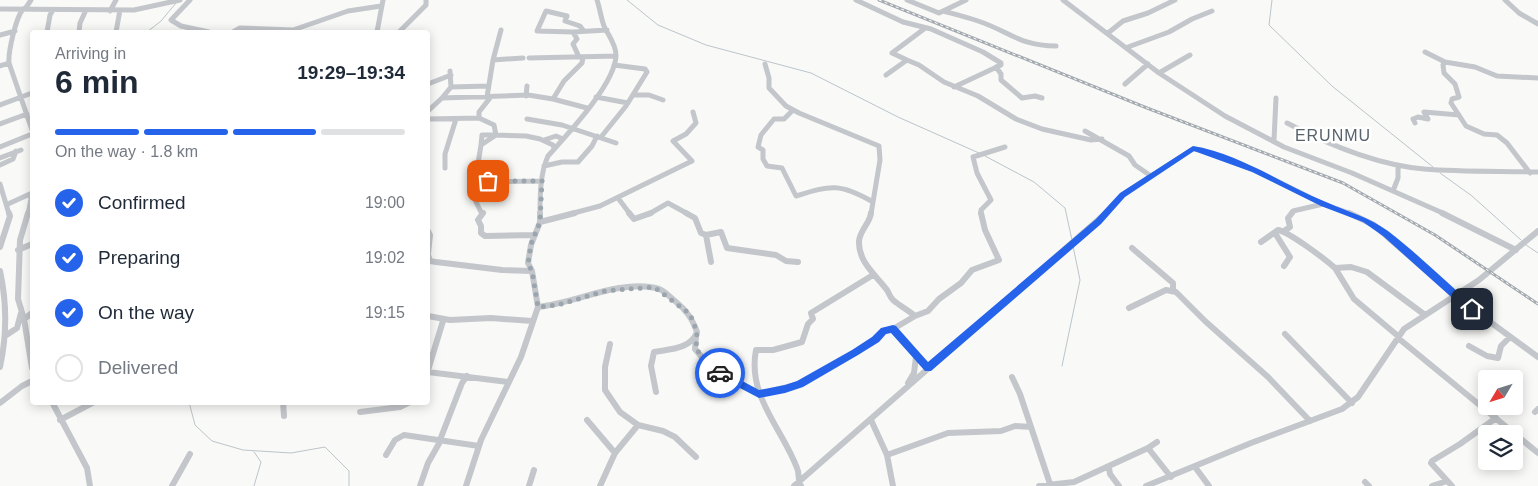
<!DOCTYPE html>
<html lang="en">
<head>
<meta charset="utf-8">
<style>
  :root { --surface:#fff; --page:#f2f2f3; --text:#1f2937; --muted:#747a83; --line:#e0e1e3; --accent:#2563eb }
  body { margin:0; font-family:Helvetica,sans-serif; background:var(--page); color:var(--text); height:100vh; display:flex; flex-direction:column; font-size:19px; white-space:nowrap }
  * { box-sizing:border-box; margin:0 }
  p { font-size:16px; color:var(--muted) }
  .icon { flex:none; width:28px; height:28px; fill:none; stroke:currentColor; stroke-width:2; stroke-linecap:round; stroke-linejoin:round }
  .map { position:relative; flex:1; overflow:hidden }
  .drawer { position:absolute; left:30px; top:30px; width:400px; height:375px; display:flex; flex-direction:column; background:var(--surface); border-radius:5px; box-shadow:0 2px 12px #0003 }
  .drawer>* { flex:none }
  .needle { width:32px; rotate:232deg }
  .fabs { position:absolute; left:1478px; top:370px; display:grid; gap:10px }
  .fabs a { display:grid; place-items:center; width:45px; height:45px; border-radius:5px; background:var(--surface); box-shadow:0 2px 12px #0003; font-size:25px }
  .pin { position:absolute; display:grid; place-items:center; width:42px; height:42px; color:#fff; margin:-21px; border-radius:10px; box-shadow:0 2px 8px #0006 }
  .courier { position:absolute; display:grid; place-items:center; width:50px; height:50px; margin:-25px; border:4px solid #2563eb; border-radius:50%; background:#fff; color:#222; box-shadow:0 1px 6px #0007 }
  .headline em { font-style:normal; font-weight:700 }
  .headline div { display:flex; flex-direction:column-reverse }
  .headline { display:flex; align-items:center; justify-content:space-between; height:85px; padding:0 25px }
  h1 { font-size:32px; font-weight:700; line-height:38px }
  .bar { display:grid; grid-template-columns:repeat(4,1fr); gap:8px 5px; align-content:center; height:60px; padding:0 25px }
  .bar i { height:6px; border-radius:4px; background:var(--line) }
  .bar .current { background:var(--accent) }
  .bar p { grid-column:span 4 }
  ol { padding:0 25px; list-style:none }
  li { display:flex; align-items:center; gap:15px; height:55px }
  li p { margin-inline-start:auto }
  li .icon { padding:5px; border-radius:50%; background:var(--accent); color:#fff; stroke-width:4 }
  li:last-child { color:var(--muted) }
  li i { width:28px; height:28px; border:2px solid var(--line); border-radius:50% }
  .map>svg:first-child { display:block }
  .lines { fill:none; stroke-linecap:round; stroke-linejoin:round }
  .stream { stroke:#bbc5cb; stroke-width:1 }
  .minor-far1 { stroke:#c3c6ca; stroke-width:5 }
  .minor { stroke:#c3c6ca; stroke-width:6 }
  .rail-casing { stroke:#a4aab0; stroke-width:3 }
  .rail { stroke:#fff; stroke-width:1; stroke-dasharray:3; stroke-linecap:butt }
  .route { fill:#2563eb }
  .done { stroke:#9ba5ae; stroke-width:5; stroke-dasharray:0 9 }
  .labels { text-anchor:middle; stroke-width:5; stroke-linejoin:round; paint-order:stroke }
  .quarter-label { font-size:16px; letter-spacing:1px; fill:#56626c; stroke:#fff }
</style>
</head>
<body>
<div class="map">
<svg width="1538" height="486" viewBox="0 0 1538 486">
  <rect width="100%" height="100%" fill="#f9f9f7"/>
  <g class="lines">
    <path class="stream" d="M627 0 658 25 706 45 811 73 898 117 979 153
      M1272 0 1269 25 1332 86 1433 167
      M147 32 161 21 176 3
      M985 156 1034 182 1065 208 1072 240
      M1440 173 1472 196 1521 240
      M1526 245 1538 253
      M1062 366 1080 280 1073 246
      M189 402 195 425 212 441 243 450 291 453 325 447 349 471V486
      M254 452 261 462 254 486"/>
    <path class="minor-far1" d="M190 0 171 20 181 26 209 32
      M856 0 903 22 931 29 983 52 1001 63V65L954 87
      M907 0 939 13 966 0
      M1063 0 1159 73 1225 116 1284 147 1352 173 1445 214
      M1505 0 1519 13 1538 24
      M0 9 134 10 180 0
      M23 9C16 17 8 52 9 63L32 130
      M25 9 31 0
      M110 11 116 0
      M943 11C954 14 966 17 978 21 1009 31 1019 46 1056 46
      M501 30 493 60 523 58
      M47 32 50 15 53 10
      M79 32 80 23 86 10
      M116 32 120 10
      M233 32 240 28 293 30 348 11 381 6
      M377 32 383 0
      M399 32 426 5V0
      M573 32 607 30
      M1108 33 1123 21 1148 13 1175 0
      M0 35 15 31
      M1128 47 1169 32 1192 19 1212 11
      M1425 52 1445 62
      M579 57 573 44 577 39 573 32 537 31 546 11 567 16 565 21 580 26 583 30
      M529 58 616 56
      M907 60 892 53 924 29
      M765 64 769 78V88L786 106 799 113 879 146 880 160 873 202
      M0 66 9 63
      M996 67 1001 74V80L1022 98 1035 96 1042 98
      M450 71 451 87
      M1159 73 1190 55
      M886 75 907 60 919 65 944 82 978 96 1016 119 1042 129 1091 140 1102 139
      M428 84 451 75
      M1125 84 1148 64
      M633 95H649L663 100
      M526 96 527 86
      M487 97 493 60
      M596 97 628 103
      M442 98 451 87 488 86
      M553 99 564 81 582 63 583 57
      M0 105 32 93
      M793 110 784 119H774L761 135 758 147 763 150V159L767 166 782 168 796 196C831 185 840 183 873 202L871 214
      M428 111 442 98 528 95 553 99 587 108
      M479 118V112L490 98
      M428 119 479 118 494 125 496 135 526 136 540 139 553 145 554 149
      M527 119 562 125 616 143
      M1287 123C1327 144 1378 165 1424 169 1461 172 1500 171 1538 172
      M1415 123 1413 119 1418 117 1428 119 1424 112 1459 115
      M0 124 27 114
      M1085 131 1129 156 1135 165 1151 176
      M601 137 626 106 647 72 645 69 614 65
      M544 140 556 136 563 139
      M1274 140 1276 98
      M481 145 482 135H494
      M0 147 32 134
      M0 158 21 150
      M0 165 13 159 16 151
      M544 166 562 162H578L592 146 597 136
      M445 168V154L456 119
      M1530 173 1507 143 1497 135 1484 134 1466 126 1451 103 1452 99 1459 97 1455 84 1444 73 1443 65 1445 62 1475 67 1497 76 1538 78
      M475 182 542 181
      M0 184 9 214
      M1393 191 1398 178V165
      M618 198 630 214
      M8 204 32 193
      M28 214 32 194
      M482 214 476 202 474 188 481 145 496 135
      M540 214C540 195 540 174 548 156 567 135 616 83 616 55 616 44 608 35 604 26 601 18 600 9 597 0
      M570 214 600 206 692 161 673 141 686 134 696 123 693 112
      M649 214 668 203 688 214
      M981 214V210L991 200 977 173 973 157 1005 147
      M1104 214 1122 195 1193 149 1202 150 1255 170 1323 204 1352 214
      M1291 214 1293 211 1323 204"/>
    <path class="minor" d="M28 213 20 240 18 299 24 319 32 368
      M483 213 478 220 481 226V233L485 236 535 235
      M629 213 634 219 651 213
      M686 213 695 218 701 233 706 235 711 262
      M871 213C870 223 860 230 859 241 858 262 876 275 887 290 889 293 890 297 893 300 900 306 908 310 915 316L893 329 928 368
      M1349 213 1374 225 1456 297 1538 357
      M1442 213 1516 250
      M540 222 575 213
      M428 231 430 235 428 254
      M1284 231 1290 227 1288 218 1292 213
      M1275 233 1290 257 1284 266
      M706 235 721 232 727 248 776 255 786 261 798 262
      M1261 242 1278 230C1289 232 1325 259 1335 268L1351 267 1367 272 1425 315
      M0 247 10 216 9 213
      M1132 248 1173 283V291
      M18 250 32 244
      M428 255 430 261 436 262 502 270 532 271
      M1335 268 1354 299 1398 336
      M0 271C7 303 7 335 0 367
      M538 307C576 303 618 280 656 288 663 289 670 297 675 301 686 310 692 318 697 332 691 349 670 349 654 352L651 366 656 392
      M1129 308 1166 290 1176 292 1205 321 1268 377 1310 421
      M428 316 450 320 491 318 532 321
      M915 316 928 311 939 299 961 283 972 270 999 260 985 230 981 213
      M24 319 32 313
      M1285 334 1352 403
      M5 336 17 328 21 313
      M696 337 695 349 712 369 759 394 800 384 855 353 876 339 884 331 893 329
      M1398 338 1538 453
      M610 344 605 367V390L620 412 638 425 663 431 675 437 696 457
      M1469 346 1487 356 1498 358 1501 346 1510 337
      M428 370 443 321
      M428 372 508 382
      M1012 377 1020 394 1050 484
      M908 383 914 373 916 357
      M52 402 87 468 90 486
      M283 402 284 416
      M0 403 22 386 32 381
      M360 412 400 407 410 402
      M1535 412 1538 409
      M60 420 94 402
      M587 420 615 453
      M871 420 887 455 893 486
      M440 440 462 383 467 376
      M1157 442 1148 448 1171 477
      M386 455 395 440 404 435 479 446
      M887 455 948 433 1001 431 1015 426 1031 427
      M1195 467 1209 486
      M1109 468 1110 474 1119 486
      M1365 482 1369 486
      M172 486 190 454
      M420 486 428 463 441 440
      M466 486 481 440 521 357 538 307 532 271 528 263 531 245 540 222V213
      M529 486 534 470
      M600 486 615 453 638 425
      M794 486 1106 213
      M801 486C797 480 800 474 797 468 782 428 747 396 756 350H773L802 342 808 324 813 319 811 313 873 275
      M1039 486 1074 482 1148 448
      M1146 486 1251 443 1342 409 1358 397 1404 329 1479 280 1538 231
      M1432 486 1447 481
      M1452 486 1431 463 1432 461 1460 444 1496 418"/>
    <g class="rail-casing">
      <path id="rail" d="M879 0 1147 108 1343 183 1435 235 1538 304"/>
    </g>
    <use href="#rail" class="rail"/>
  </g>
  <path class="route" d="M1193 146C1240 154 1282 184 1326 202 1348 212 1369 217 1388 231 1418 254 1446 282 1475 307V312H1468L1383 236 1363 222 1321 206 1252 172 1194 151 1125 197 1101 224 931 371H925L891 333 886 334 879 342 858 355 803 387 785 393 759 398 717 376 716 373 720 369 759 390 785 385 797 381 852 350 872 337 881 328 893 325 896 326 928 362 1096 219 1120 193Z"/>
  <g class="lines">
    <path class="done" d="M488 181H542L540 222 531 244 528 264 532 271 538 307 558 305 605 291 654 287 690 314 697 332 696 349 712 368 720 373"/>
  </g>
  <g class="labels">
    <g class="quarter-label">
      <text x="1333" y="141">ERUNMU</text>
    </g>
  </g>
</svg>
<div class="fabs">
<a><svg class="needle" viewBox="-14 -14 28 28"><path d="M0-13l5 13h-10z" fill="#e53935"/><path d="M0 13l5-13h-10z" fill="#747a83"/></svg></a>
<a><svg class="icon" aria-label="layers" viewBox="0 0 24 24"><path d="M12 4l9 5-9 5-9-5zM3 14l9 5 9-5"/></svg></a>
</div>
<div class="pin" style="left:488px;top:181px;background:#ea580c"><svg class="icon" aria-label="bag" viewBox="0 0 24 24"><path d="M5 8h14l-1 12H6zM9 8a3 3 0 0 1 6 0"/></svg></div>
<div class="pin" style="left:1472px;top:309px;background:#1f2937"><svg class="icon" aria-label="home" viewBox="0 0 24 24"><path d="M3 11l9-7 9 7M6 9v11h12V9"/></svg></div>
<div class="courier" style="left:720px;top:373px"><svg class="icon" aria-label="car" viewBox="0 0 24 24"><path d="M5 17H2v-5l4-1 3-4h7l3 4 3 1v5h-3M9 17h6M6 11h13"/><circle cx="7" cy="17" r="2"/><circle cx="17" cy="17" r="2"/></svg></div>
<section class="drawer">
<div class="headline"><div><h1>6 min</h1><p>Arriving in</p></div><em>19:29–19:34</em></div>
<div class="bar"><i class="current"></i><i class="current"></i><i class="current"></i><i></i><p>On the way · 1.8 km</p></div>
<ol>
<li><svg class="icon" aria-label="check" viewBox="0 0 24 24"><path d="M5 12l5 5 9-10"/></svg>Confirmed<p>19:00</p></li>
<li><svg class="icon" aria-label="check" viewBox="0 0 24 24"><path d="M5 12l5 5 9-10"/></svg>Preparing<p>19:02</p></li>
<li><svg class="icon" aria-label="check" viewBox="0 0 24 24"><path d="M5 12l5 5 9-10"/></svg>On the way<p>19:15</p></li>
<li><i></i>Delivered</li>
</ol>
</section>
</div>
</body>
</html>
